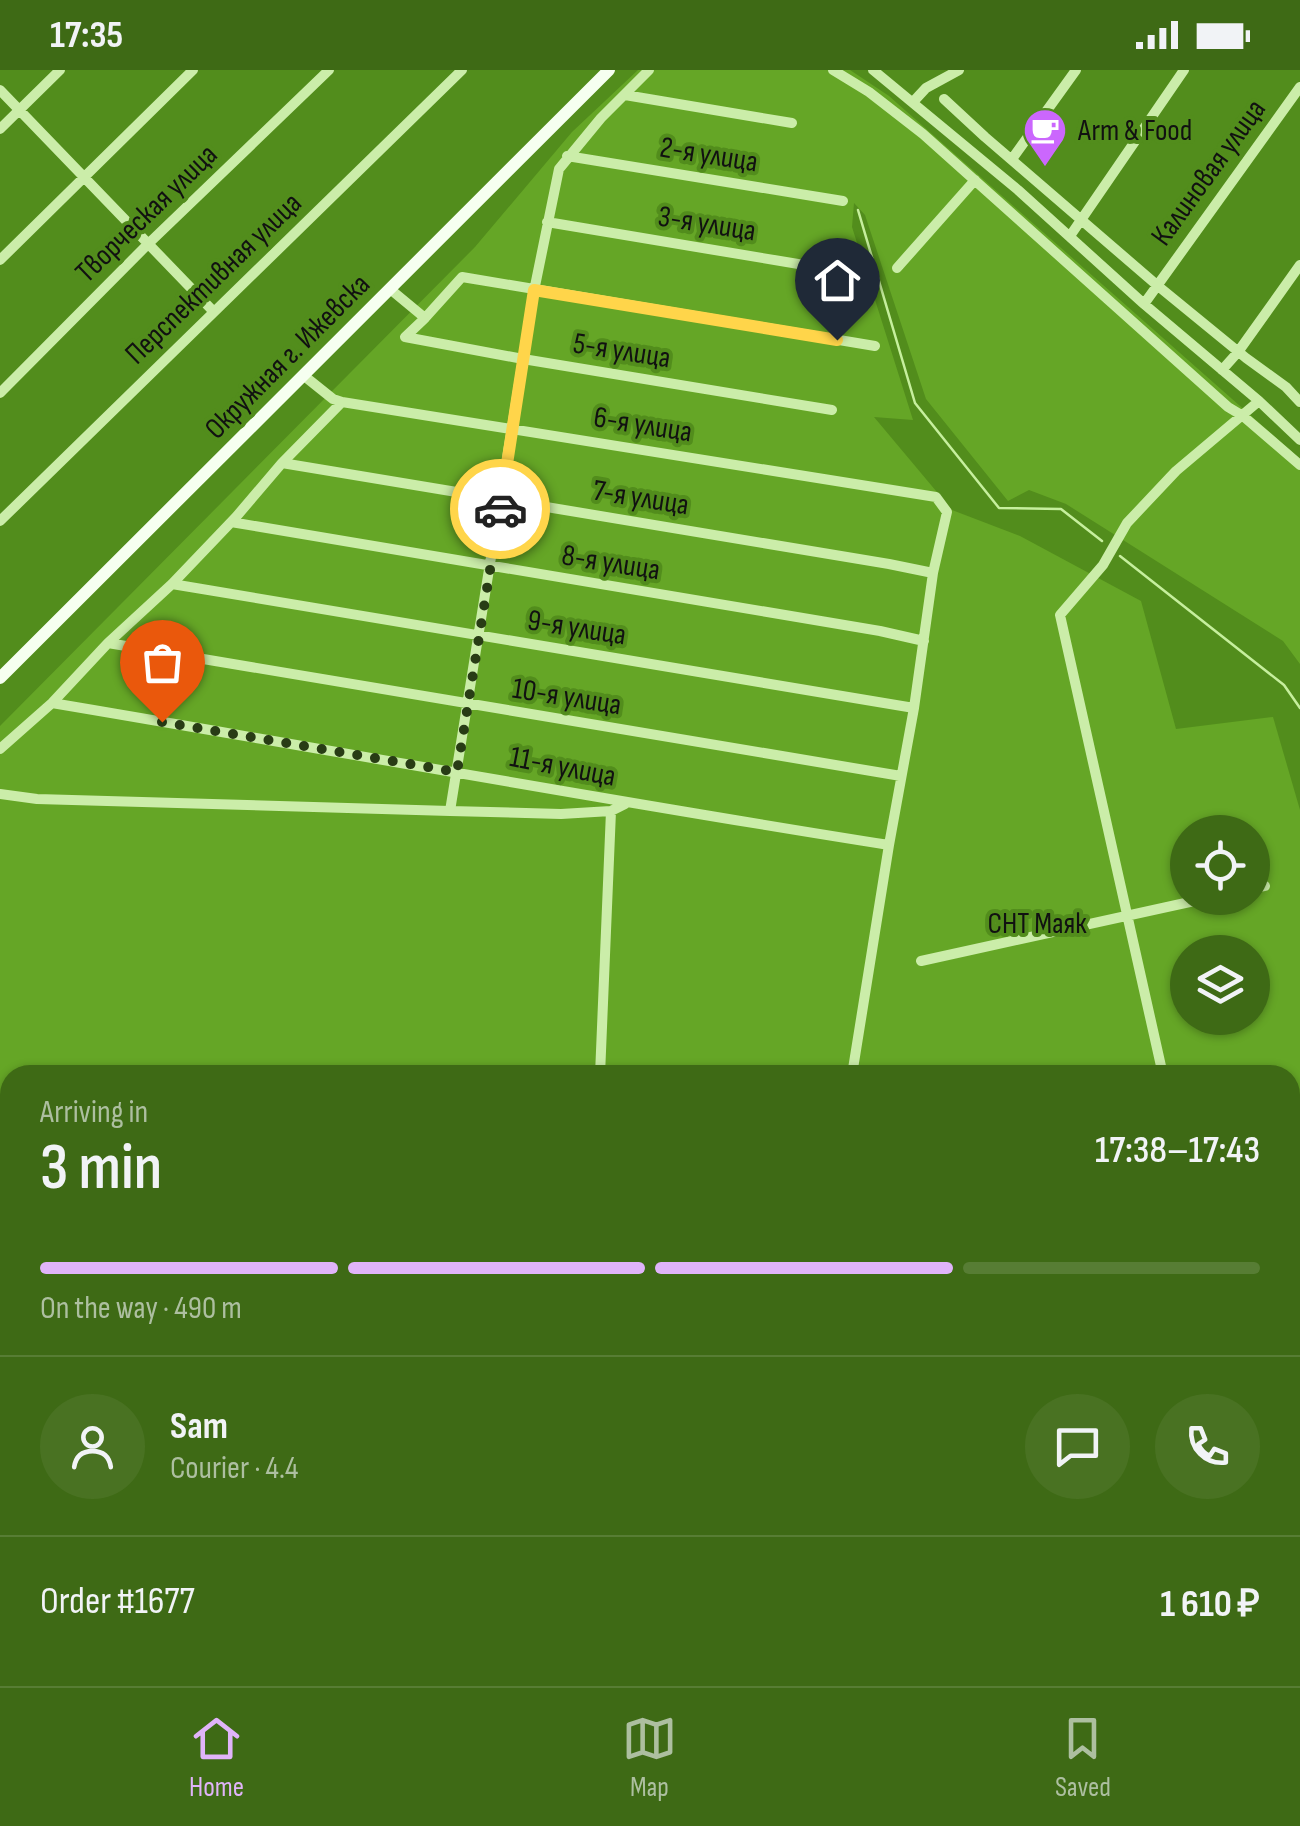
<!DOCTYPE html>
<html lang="en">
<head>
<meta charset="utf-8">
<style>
  :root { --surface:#3e6a15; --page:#497222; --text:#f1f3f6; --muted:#adbfa0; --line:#577d34; --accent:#e0b4f9 }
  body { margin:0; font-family:"Sofia Sans Condensed",sans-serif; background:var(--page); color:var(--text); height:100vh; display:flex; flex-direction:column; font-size:38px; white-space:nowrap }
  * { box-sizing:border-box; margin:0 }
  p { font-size:32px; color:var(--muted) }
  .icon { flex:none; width:55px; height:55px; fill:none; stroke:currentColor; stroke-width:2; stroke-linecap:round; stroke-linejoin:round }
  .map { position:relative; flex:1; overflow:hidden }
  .side { position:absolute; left:0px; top:995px; width:1300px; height:622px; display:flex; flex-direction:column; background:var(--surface); border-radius:30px 30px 0 0; box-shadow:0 2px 8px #0004 }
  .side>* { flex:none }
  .tools { position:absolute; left:1170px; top:745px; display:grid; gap:20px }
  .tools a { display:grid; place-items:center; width:100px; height:100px; border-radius:50%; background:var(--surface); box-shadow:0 2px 8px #0004; font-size:50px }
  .pin { position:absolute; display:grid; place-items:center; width:85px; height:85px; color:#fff; margin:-102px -42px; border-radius:50% 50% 50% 0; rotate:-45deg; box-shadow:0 0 10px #0007 }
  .pin .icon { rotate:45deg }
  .courier { position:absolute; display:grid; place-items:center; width:100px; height:100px; margin:-50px; border:8px solid #ffd54a; border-radius:50%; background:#fff; color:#222; box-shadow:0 2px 12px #0007 }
  .headline em { font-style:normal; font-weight:600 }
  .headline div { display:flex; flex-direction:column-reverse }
  .headline { display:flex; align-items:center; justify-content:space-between; height:170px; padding:0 40px }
  h1 { font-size:65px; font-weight:600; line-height:75px }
  .bar { display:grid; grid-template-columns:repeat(4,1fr); gap:15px 10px; align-content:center; height:120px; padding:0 40px }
  .bar i { height:12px; border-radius:8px; background:var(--line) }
  .bar .selected { background:var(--accent) }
  .bar p { grid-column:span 4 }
  .line { display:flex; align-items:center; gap:25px; padding:0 40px; border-top:2px solid var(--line) }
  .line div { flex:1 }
  .round { display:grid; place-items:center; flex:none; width:105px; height:105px; border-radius:52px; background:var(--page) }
  .status { display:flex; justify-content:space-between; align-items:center; height:70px; padding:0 50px; background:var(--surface); direction:ltr }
  .status svg { height:28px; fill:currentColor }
  .tab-bar { display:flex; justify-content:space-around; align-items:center; height:140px; border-top:2px solid var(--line); background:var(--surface); font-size:28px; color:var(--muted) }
  .tab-bar a { display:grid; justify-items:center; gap:5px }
  .tab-bar .selected { color:var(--accent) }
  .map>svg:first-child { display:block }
  .green { fill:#65a626; fill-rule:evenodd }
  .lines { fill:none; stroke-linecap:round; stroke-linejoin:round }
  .stream { stroke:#c6ef9d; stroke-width:2.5 }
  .minor { stroke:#cbeda9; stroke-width:10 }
  .major { stroke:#f6fff0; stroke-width:12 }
  .done { stroke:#283c15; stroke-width:10; stroke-dasharray:0 18 }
  .route { stroke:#ffd54a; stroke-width:12 }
  .labels { text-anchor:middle; stroke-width:8; stroke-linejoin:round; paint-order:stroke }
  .poi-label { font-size:30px; fill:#111; stroke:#528d1c; text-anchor:start }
  .street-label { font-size:30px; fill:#111; stroke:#528d1c }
  .park-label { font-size:30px; fill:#111; stroke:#528d1c }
</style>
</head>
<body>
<div class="status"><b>17:35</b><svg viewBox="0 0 49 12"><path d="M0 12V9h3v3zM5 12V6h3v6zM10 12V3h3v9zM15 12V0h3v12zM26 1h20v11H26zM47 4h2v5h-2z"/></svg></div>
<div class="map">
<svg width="1300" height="1616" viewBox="0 0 1300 1616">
  <rect width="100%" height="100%" fill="#528d1c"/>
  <path class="green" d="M638 0H850L889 26 1300 389V594L1283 571 1066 434 1029 420 1008 431 926 329 865 145 854 133 852 157 913 350 874 347 952 440 1020 466 1141 531 1176 659 1273 647 1300 740V1616H587L591 1608H1290V1005H10V1608H565L559 1616H0V656L475 177 572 62ZM1188 762H1252V828H1188ZM1188 882H1252V948H1188Z"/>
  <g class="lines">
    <path class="stream" d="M858 140 915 333 999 438 1061 439 1102 471
      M1120 486 1284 615 1300 638
      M578 1616 582 1608"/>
    <path class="minor" d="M833 0 869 22 923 64 1228 337 1243 346 1300 395
      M873 0 1018 120 1144 234 1259 331 1300 370
      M0 20 214 242
      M625 25 792 53
      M944 29 985 67 1158 216 1246 288 1286 317 1300 332
      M913 32 926 18 959 0
      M0 59 60 0
      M567 86 843 131
      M1012 89 1076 0
      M547 152 858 204
      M1070 166 1184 0
      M0 190 193 0
      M897 198 975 110
      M390 219 425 248 405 267
      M1144 234 1300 17
      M425 248 462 207 875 276
      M405 267 523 289 832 340
      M1222 300 1238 282 1300 195
      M303 305 333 329 342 332 936 427 947 442 933 503 914 638 889 775 852 1005
      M0 323 147 175 329 0
      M282 393 889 494 933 503
      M0 451 462 0
      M231 452 880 561 924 571
      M172 514 914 638
      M108 573 901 706
      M52 633C331 680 609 731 889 775
      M0 679 52 633 108 573 172 514 236 447 282 393 342 332
      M0 724 37 729 450 741
      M625 734 611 741 561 744 450 741 534 221 559 99 601 48 649 0
      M1252 819 1265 816
      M921 891 1208 828
      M600 1005 611 741
      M1163 1005 1060 545 1103 495 1127 453 1176 401 1259 331
      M1290 1080 1300 1078
      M0 1168 10 1169
      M1290 1352 1300 1349
      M0 1405H10
      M1290 1563 1300 1608
      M750 1616 752 1608"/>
    <path class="major" d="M0 608 609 0"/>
  </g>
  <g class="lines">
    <path class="done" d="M162 652 457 702 500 439"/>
    <path class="route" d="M500 439 534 220 837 270"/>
  </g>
  <defs>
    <g id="cafe-pin" transform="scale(2.25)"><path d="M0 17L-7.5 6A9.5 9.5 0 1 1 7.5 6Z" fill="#cb67fd" stroke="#528d1c"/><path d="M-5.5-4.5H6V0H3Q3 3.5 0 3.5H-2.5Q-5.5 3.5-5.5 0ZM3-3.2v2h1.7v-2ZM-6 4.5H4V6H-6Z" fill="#fff"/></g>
  </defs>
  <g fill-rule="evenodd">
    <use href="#cafe-pin" x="1045" y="60"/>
  </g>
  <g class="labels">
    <g class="poi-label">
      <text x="1078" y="70">Arm &amp; Food</text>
    </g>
    <g class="street-label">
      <text transform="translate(709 84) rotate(9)" y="10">2-я улица</text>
      <text transform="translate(1208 102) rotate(-54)" y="10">Калиновая улица</text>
      <text transform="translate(146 143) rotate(-44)" y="10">Творческая улица</text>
      <text transform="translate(707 153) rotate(9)" y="10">3-я улица</text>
      <text transform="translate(213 208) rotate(-44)" y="10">Перспективная улица</text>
      <text transform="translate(622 280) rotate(9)" y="10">5-я улица</text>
      <text transform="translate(287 286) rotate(-45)" y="10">Окружная г. Ижевска</text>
      <text transform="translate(643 354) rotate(9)" y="10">6-я улица</text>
      <text transform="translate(641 427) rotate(9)" y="10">7-я улица</text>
      <text transform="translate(611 492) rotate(9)" y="10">8-я улица</text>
      <text transform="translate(577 557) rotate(9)" y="10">9-я улица</text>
      <text transform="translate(567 626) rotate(9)" y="10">10-я улица</text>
      <text transform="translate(563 696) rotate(11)" y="10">11-я улица</text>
    </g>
    <g class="park-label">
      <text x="1037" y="863">СНТ Маяк</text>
    </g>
  </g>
</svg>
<div class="tools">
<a><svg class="icon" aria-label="locate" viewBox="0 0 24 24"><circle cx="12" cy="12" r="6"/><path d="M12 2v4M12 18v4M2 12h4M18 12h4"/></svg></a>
<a><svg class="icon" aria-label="layers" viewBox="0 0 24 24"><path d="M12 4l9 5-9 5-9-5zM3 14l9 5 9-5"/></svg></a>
</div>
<div class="pin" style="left:162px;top:652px;background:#ea580c"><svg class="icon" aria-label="bag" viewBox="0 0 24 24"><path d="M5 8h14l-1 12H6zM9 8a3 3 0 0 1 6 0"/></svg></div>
<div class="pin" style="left:837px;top:270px;background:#1f2937"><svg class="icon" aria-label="home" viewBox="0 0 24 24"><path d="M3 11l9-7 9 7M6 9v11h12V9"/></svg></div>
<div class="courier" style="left:500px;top:439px"><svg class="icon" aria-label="car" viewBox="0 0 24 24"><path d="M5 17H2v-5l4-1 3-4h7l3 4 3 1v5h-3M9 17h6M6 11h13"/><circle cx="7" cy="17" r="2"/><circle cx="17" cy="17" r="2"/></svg></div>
<section class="side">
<div class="headline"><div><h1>3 min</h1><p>Arriving in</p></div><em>17:38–17:43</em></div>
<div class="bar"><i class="selected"></i><i class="selected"></i><i class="selected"></i><i></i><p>On the way · 490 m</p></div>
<div class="line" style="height:180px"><a class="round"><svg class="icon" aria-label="person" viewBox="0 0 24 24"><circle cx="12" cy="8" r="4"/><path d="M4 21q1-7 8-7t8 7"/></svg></a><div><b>Sam</b><p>Courier · 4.4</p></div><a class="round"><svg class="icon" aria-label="chat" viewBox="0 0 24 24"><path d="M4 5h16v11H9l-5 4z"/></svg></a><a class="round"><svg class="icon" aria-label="phone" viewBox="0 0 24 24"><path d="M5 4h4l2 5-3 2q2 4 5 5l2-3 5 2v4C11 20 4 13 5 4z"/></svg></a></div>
<div class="line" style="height:130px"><div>Order #1677</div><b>1 610 ₽</b></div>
</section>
</div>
<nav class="tab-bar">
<a class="selected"><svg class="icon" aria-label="home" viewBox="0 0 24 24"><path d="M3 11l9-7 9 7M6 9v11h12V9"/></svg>Home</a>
<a><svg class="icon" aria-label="map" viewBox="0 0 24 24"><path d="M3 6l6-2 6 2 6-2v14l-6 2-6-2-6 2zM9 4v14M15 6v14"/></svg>Map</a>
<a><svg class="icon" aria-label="saved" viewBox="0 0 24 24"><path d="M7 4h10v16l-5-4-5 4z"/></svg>Saved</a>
</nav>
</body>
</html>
